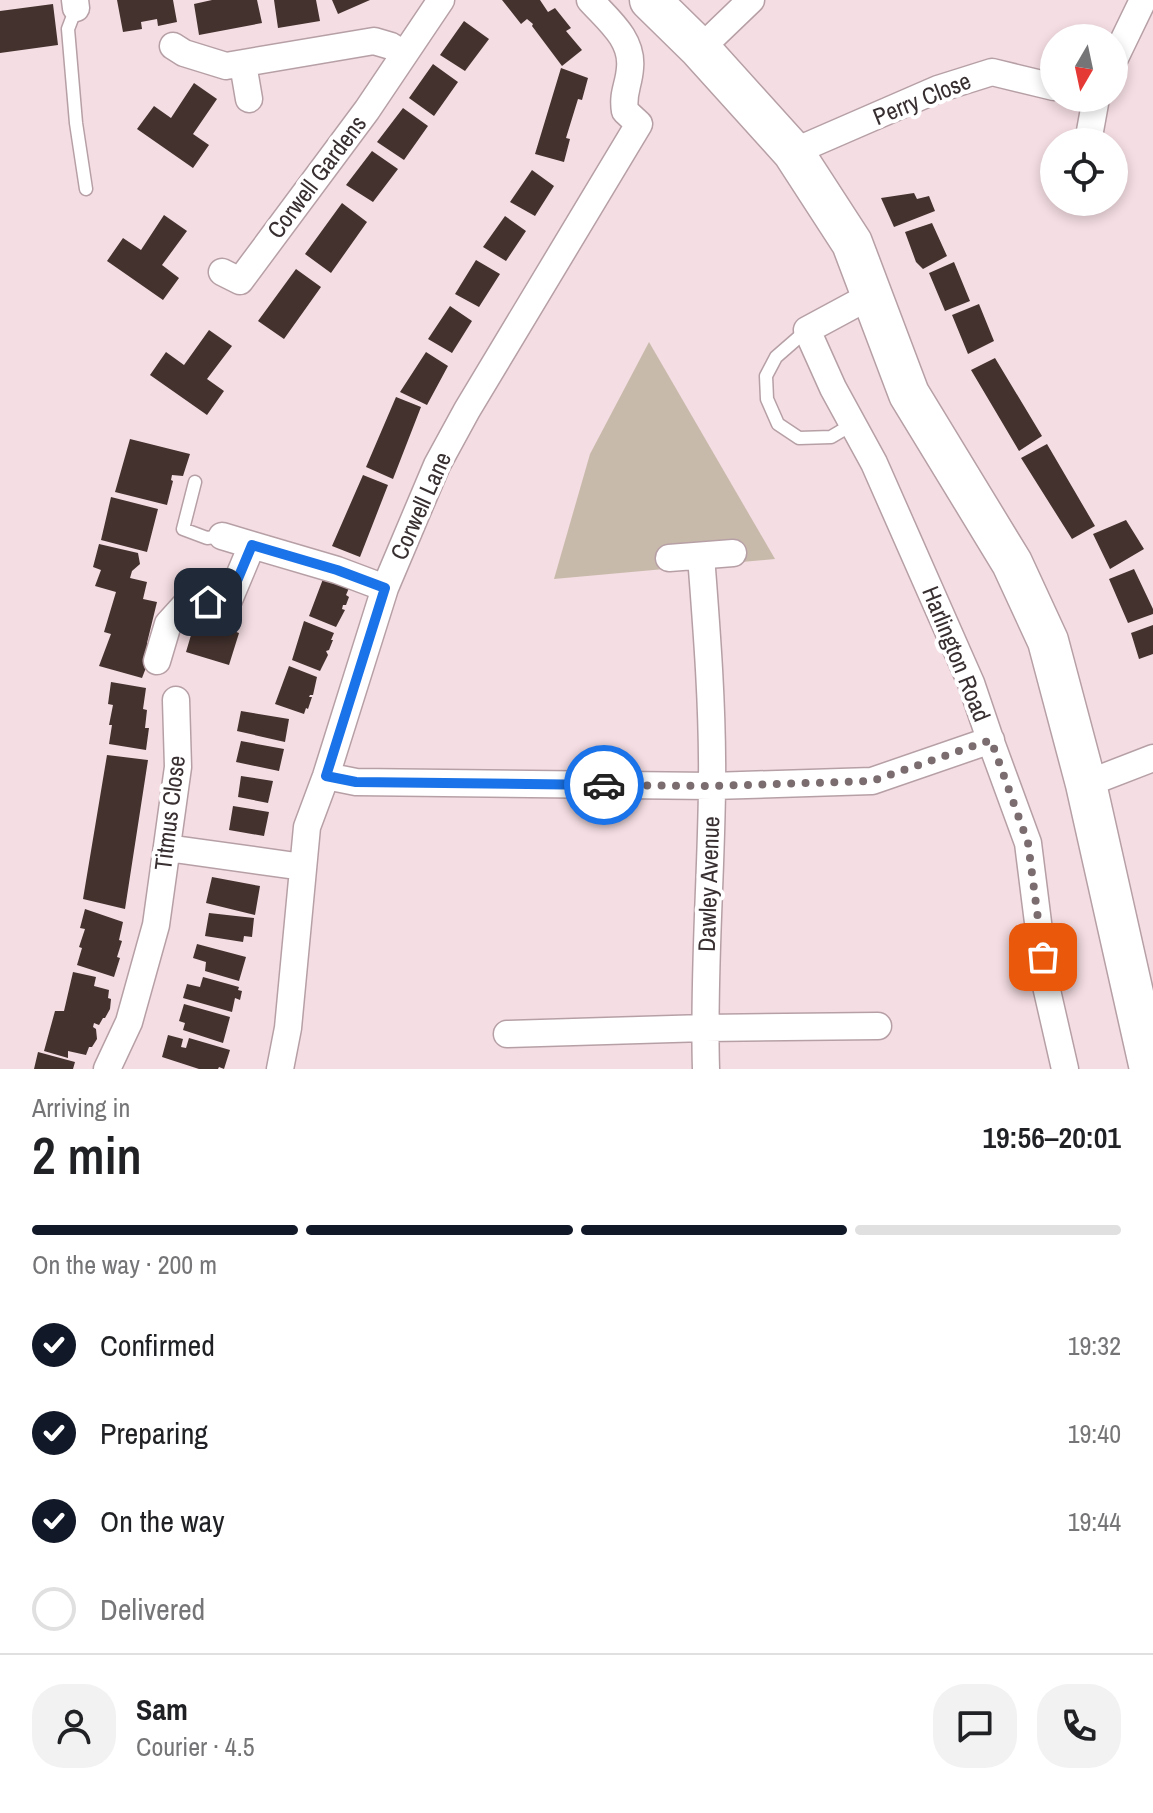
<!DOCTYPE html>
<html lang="en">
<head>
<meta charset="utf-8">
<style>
  :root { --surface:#fff; --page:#f2f2f2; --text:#202124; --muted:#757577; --line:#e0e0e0; --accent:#111827 }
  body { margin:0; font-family:"Archivo Narrow",sans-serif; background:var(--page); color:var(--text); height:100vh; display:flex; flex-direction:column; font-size:30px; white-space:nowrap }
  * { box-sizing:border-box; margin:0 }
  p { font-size:26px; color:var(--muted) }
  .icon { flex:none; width:44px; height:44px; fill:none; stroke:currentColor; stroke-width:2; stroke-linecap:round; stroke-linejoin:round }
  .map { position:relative; height:1069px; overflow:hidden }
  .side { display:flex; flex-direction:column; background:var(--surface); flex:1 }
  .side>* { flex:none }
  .needle { width:52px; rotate:189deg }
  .tools { position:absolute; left:1040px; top:24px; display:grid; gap:16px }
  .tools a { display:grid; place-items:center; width:88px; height:88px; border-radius:50%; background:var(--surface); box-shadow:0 4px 12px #0003; font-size:40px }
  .pin { position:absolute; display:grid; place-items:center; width:68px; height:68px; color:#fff; margin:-34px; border-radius:16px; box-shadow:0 4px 12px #0006 }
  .courier { position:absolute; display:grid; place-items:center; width:80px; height:80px; margin:-40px; border:6px solid #1a73e8; border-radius:50%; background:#fff; color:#222; box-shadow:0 2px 10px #0007 }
  .overview em { font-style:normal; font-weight:600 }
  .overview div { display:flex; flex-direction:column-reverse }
  .overview { display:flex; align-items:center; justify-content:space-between; height:136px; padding:0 32px }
  h1 { font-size:52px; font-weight:600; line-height:60px }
  .bar { display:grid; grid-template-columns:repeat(4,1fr); gap:12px 8px; align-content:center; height:96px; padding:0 32px }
  .bar i { height:10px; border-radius:6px; background:var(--line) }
  .bar .active { background:var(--accent) }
  .bar p { grid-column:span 4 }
  .line { display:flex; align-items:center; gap:20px; padding:0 32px; border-top:2px solid var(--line) }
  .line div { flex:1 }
  .round { display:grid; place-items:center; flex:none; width:84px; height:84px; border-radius:32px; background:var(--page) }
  ol { padding:0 32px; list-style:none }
  li { display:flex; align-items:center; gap:24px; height:88px }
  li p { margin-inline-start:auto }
  li .icon { padding:8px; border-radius:50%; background:var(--accent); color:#fff; stroke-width:4 }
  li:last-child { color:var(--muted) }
  li i { width:44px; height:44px; border:4px solid var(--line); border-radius:50% }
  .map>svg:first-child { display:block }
  .green { fill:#c8baab }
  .building { fill:#44322e }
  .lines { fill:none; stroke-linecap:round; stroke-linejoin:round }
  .service-casing { stroke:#b6a0a6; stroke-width:15 }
  .minor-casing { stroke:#b6a0a6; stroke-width:29 }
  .primary-casing { stroke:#b6a0a6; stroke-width:43 }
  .service { stroke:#fff; stroke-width:12 }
  .minor { stroke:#fff; stroke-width:26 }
  .primary { stroke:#fff; stroke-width:40 }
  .done { stroke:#7a6c6f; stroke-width:8; stroke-dasharray:0 14.4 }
  .route { stroke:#1a73e8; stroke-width:10 }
  .labels { text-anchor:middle; stroke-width:8; stroke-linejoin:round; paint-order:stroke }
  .street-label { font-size:24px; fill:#382f31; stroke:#fff }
</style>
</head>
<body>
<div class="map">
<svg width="1153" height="1069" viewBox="0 0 1153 1069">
  <rect width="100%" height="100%" fill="#f4dde3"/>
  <path class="green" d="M649 342 775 559 554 579 590 454Z"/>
  <path class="building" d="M117 0H173L177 22 158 26 157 19 141 22 142 29 123 32Z
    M212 0H257L262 23 199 35 194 4Z
    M274 0H316L320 21 278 28Z
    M332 0H370L338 14Z
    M502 0H540L548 12 555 8 571 28 566 31 582 50 562 66 532 26 533 24 527 19 521 24Z
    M53 4 58 45 0 53V11Z
    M464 21 489 39 465 71 440 55Z
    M433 64 458 82 434 116 409 98Z
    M561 68 588 78 582 100 578 99 566 138 570 139 564 162 535 154Z
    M194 83 217 99 193 134 209 145 193 168 137 129 154 106 171 118Z
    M403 108 428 126 404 160 377 142Z
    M372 151 398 169 373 202 346 185Z
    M532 170 554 186 535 216 510 202Z
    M914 193 917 199 929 196 935 211 894 227 881 198Z
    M342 203 367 222 331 273 305 254Z
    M164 215 187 231 162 265 179 278 163 300 107 261 123 238 141 250Z
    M505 216 526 231 506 261 483 247Z
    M932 223 947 256 923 269 916 262 905 232Z
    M476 260 500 274 479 307 455 294Z
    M954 262 970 301 945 311 929 273Z
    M296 269 321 287 284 339 258 321Z
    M979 304 994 341 968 354 952 315Z
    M450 306 472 321 452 353 428 339Z
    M209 330 232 346 207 379 224 391 207 415 150 375 166 352 184 365Z
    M426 352 448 366 427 405 400 392Z
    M995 358 1042 436 1019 451 971 370Z
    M396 397 421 407 393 479 366 467Z
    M130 439 190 454 183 476 172 475 171 480 173 481 167 505 115 492Z
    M1047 444 1095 526 1072 539 1021 458Z
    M363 475 388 485 360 557 332 546Z
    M111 497 158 509 147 552 101 540Z
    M1126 520 1144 549 1110 569 1093 534Z
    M99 544 138 553 140 564 132 571 130 578 147 582 143 599 157 602 147 643 150 644 149 660 142 678 99 666 111 634 104 632 116 592 95 586 101 570 93 567Z
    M1134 569 1153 609V614L1128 623 1109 579Z
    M323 579 349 588 346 595 349 597 346 605H343L342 609 345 610 336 627 309 616Z
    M196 618 232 627 231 630 239 633 229 665 186 652Z
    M304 621 334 633 331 640H333L329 650 326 651 328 655 320 671 292 660Z
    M1153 625V654L1139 659 1131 633Z
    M289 666 317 677 313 695H310L309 697H312L308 709 306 708 304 714 275 704Z
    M111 682 146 688 143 709 147 710 145 728H149L146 750 109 744 112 725H109L113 705 108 704Z
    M241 711 289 719 285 742 237 731Z
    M241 741 284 749 279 771 236 762Z
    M107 755 148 760 125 909 83 899Z
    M241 776 273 781 268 803 238 797Z
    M233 806 269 812 264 836 229 830Z
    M212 877 260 886 255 915 206 903Z
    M85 909 123 922 119 940 122 941 117 957 120 958 114 977 77 965 82 948 79 947 85 929 80 928Z
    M209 913 254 918 252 937 244 936 243 942 205 936Z
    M197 944 246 957 239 981 205 971 206 962 193 958Z
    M73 972 96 977 94 986 109 990 108 998 111 999 110 1009 105 1018H103L99 1025 94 1023 93 1027 96 1029 97 1039 92 1047H89L86 1055 68 1051V1058L44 1051 55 1011H64Z
    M203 977 239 987 238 990 242 991 240 1000 235 998 232 1012 183 998 187 984 200 987Z
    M184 1004 230 1017 223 1043 183 1030 185 1023 179 1021Z
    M168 1035 183 1039 181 1047 186 1048 189 1038 230 1050 224 1069 219 1067 218 1069H199L162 1057Z
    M38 1052 75 1062 73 1069H34Z"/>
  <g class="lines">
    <g class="service-casing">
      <path id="service" d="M76 8 68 29 76 123 86 189
        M807 330 776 357 766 376 767 399 778 424 799 438 831 437 853 424
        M195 482 183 529 207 538 222 536"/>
    </g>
    <g class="minor-casing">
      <path id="minor" d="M75 0 76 8
        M173 46 184 53 226 66 374 41 391 46 404 54
        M700 49 751 0
        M1114 60 1143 0
        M243 64 249 99
        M1088 142 1096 98
        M793 152 938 89 992 72 1054 87
        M222 272 240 281 367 110 441 0
        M872 295 807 330 833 388 874 463 971 683 991 742 1028 843 1046 986 1065 1069
        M222 536 252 545
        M701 556C707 633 713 710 712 788 711 882 703 975 706 1069
        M669 558 733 553
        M157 661 168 624 187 603 229 600 252 545 337 570 385 588
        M326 776 356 782 712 786 872 781 991 740
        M1086 784 1153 758
        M167 848 303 867
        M507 1034 705 1028 878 1026
        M107 1069 129 1022 156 925 178 767 176 700
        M280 1069 288 1028 307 827 326 776 385 588 437 465 467 410 639 124 625 111C622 93 629 85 630 68 633 39 608 20 590 0"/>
    </g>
    <g class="primary-casing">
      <path id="primary" d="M650 0 700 49 793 152 852 243 909 394 1012 563 1048 641 1086 784 1150 1069"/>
    </g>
    <use href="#service" class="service"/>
    <use href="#minor" class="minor"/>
    <use href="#primary" class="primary"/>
  </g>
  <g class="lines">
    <path class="done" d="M604 785 712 786 872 781 991 740 1028 843 1043 957"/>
    <path class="route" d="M208 602 229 600 252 545 337 570 385 588 326 776 356 782 604 785"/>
  </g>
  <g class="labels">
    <g class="street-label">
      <text transform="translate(922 99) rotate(-22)" y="8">Perry Close</text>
      <text transform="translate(317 177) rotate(-53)" y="8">Corwell Gardens</text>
      <text transform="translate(421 506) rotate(-66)" y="8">Corwell Lane</text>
      <text transform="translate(956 654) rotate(68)" y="8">Harlington Road</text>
      <text transform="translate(170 813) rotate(-83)" y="8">Titmus Close</text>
      <text transform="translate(709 884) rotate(-88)" y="8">Dawley Avenue</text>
    </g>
  </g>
</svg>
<div class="tools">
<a><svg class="needle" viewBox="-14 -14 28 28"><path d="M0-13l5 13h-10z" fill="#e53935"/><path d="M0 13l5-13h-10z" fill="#757577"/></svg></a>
<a><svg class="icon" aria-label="locate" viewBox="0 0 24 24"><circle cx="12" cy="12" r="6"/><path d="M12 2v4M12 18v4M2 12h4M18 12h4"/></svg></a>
</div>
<div class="pin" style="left:1043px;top:957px;background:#ea580c"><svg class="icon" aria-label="bag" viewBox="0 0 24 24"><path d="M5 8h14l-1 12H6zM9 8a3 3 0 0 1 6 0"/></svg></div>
<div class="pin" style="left:208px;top:602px;background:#1f2937"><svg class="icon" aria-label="home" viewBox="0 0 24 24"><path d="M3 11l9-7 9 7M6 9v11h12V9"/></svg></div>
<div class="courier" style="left:604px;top:785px"><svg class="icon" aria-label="car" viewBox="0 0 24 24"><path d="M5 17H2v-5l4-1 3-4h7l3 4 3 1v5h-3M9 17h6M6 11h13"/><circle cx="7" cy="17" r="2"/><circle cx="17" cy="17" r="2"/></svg></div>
</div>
<section class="side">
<div class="overview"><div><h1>2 min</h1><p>Arriving in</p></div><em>19:56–20:01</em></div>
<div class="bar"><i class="active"></i><i class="active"></i><i class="active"></i><i></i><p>On the way · 200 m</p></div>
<ol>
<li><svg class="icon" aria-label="check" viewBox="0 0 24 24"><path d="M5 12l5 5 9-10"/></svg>Confirmed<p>19:32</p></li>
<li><svg class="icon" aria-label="check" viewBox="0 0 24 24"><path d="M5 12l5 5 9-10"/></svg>Preparing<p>19:40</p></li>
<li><svg class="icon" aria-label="check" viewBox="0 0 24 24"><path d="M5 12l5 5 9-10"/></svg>On the way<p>19:44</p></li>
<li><i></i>Delivered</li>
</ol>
<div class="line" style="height:144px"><a class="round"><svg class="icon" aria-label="person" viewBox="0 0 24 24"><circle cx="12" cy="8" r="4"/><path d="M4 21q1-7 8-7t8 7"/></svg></a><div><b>Sam</b><p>Courier · 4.5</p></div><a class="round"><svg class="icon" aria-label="chat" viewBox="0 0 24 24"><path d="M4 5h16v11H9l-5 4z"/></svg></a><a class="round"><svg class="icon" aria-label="phone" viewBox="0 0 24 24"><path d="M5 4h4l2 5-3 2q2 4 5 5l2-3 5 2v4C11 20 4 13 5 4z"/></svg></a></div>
</section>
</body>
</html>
